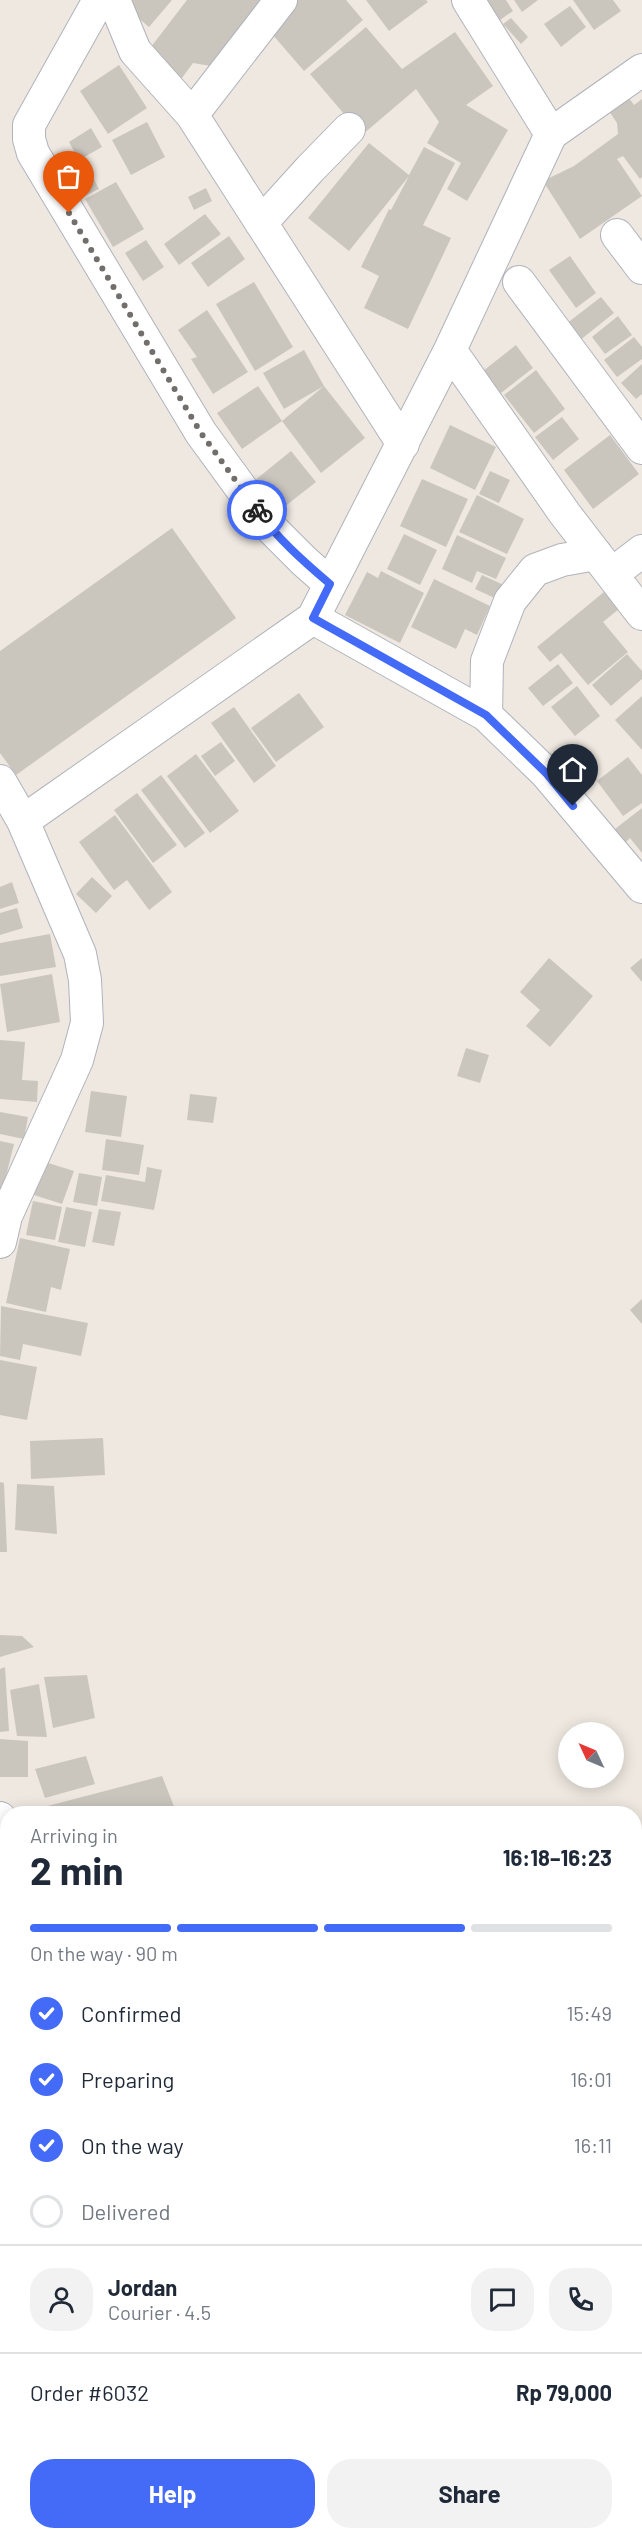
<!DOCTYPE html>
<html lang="en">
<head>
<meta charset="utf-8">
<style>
  :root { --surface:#fff; --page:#f2f2f3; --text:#1f2937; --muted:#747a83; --line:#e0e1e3; --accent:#436bf8 }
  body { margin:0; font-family:Barlow,sans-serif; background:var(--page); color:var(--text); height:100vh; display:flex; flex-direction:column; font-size:22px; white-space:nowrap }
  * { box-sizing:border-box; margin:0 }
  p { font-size:20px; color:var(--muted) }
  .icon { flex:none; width:33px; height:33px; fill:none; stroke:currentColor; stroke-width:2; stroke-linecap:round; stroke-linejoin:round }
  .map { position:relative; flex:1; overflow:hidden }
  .sheet { position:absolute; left:0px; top:1806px; width:642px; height:734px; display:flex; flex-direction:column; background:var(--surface); border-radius:24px 24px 0 0; box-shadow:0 3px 15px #0003 }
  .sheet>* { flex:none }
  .needle { width:39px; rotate:314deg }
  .tools { position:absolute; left:558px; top:1722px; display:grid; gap:12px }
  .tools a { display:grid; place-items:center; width:66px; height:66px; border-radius:50%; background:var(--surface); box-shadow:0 3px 15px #0003; font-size:30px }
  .pin { position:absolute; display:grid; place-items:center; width:51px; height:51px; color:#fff; margin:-62px -26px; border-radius:50% 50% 50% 0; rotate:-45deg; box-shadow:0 0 6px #0007 }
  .pin .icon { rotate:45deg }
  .courier { position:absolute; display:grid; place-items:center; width:60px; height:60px; margin:-30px; border:4px solid #436bf8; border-radius:50%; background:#fff; color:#222; box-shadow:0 2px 8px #0007 }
  .headline em { font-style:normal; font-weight:700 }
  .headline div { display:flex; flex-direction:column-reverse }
  .headline { display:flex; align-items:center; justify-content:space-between; height:102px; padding:0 30px }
  h1 { font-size:39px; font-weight:700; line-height:45px }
  .bar { display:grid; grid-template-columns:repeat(4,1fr); gap:9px 6px; align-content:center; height:72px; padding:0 30px }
  .bar i { height:8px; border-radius:4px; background:var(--line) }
  .bar .on { background:var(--accent) }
  .bar p { grid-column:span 4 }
  .line { display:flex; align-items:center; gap:15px; padding:0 30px; border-top:2px solid var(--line) }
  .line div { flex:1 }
  .round { display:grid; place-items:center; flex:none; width:63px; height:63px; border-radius:24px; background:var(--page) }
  ol { padding:0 30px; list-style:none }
  li { display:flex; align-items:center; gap:18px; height:66px }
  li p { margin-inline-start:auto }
  li .icon { padding:6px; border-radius:50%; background:var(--accent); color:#fff; stroke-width:4 }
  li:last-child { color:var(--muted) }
  li i { width:33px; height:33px; border:3px solid var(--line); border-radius:50% }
  .button { display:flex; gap:12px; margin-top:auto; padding:12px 30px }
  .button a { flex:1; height:69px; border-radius:24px; background:var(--accent); color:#fff; font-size:24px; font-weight:700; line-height:69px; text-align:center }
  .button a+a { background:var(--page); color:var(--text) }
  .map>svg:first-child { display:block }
  .building { fill:#cac6be }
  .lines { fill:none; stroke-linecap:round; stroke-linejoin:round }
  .service-casing { stroke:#b0b3bd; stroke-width:18 }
  .minor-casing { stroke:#b0b3bd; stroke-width:34 }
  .service { stroke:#fff; stroke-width:15 }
  .minor { stroke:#fff; stroke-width:32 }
  .done { stroke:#716e6c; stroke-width:6; stroke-dasharray:0 10.8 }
  .route { stroke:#436bf8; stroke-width:8 }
</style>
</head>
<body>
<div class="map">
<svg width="642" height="2539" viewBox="0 0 642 2539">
  <rect width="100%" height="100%" fill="#eee8e0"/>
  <path class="building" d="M129 0H172L149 27 124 6Z
    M187 0H260L211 66 193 63 179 82 144 56Z
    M297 0H346L363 20 304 71 266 27Z
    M366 0H426L428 2 389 31Z
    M482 0H506L513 11 497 22Z
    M514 0H538L522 12Z
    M573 0H613L621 11 594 30Z
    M570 6 586 27 561 47 544 24Z
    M511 18 528 37 521 44 503 24Z
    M366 27 402 69 455 32 493 86 466 105 508 130 467 201 447 189 461 163 427 143 439 122 416 89 362 135 310 74Z
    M119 65 147 108 108 134 80 91Z
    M626 94 634 105 642 99V177L640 179 623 156 617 159 642 196 580 239 543 181 574 166 618 134 617 123 607 108Z
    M147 122 165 157 131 175 112 140Z
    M91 128 102 147 79 160 69 142Z
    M369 143 409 175 424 147 455 163 423 225 451 238 408 329 364 308 379 276 361 267 389 209 391 210 409 176 349 251 308 218Z
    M84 161 99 189 79 199 76 192 66 197 55 176Z
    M116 182 144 229 113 247 85 199Z
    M206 188 212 201 194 210 188 197Z
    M205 214 221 234 179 265 164 244Z
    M229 236 245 259 208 287 191 263Z
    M146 240 164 267 143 281 125 253Z
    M570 256 596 293 576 308 549 270Z
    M254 282 293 347 255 371 216 304Z
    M601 297 614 313 579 341 566 324Z
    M207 310 248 372 213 394 191 359 197 357 178 330Z
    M618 316 632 335 605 354 592 337Z
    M634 337 642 347V359L617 377 604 360Z
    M516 345 533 368 501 393 483 371Z
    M304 350 324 386 365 438 321 473 282 421 324 386 284 409 263 373Z
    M642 364V394L636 399 621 383Z
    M536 370 565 409 534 433 504 395Z
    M258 386 282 421 242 449 217 413Z
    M562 417 579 439 553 460 535 437Z
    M450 425 496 447 475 490 430 468Z
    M610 435 639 474 593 509 564 470Z
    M291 451 316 482 279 511 254 481Z
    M490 471 510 480 499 503 479 494Z
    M422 479 468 499 446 547 400 526Z
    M477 495 524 519 507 554 459 532Z
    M172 528 236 618 16 775 0 753V651Z
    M404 534 437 550 420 585 387 569Z
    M457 535 506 558 496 579 477 571 472 583 442 569Z
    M381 571 424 593 400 643 345 615 367 572 378 578Z
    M482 575 506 586 499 600 475 589Z
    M434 579 490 606 477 635 465 629 456 649 411 627Z
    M604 592 619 609 603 622 628 652 588 685 561 653 550 662 537 647Z
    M627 654 642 671V679L611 706 592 685Z
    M558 664 573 683 543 706 528 688Z
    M577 686 600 716 575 736 551 707Z
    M299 693 324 727 276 762 251 728Z
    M642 696V750L615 720Z
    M234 707 276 766 254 783 211 723Z
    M221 742 235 761 215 776 201 756Z
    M196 754 239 811 210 833 167 776Z
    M628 757 642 775V803L623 816 597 781Z
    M161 775 205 833 185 848 141 790Z
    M137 793 177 845 153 863 114 810Z
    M642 808V853L630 838 626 842 615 829Z
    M115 815 172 892 149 910 127 880 114 890 79 842Z
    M92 877 112 896 96 913 76 894Z
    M12 882 19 903 0 909V887Z
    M17 908 23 928 0 935V913Z
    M50 934 56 967 0 976V943Z
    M549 958 593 996 550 1047 526 1026 540 1010 520 992Z
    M642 958V982L630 968Z
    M52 974 60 1022 7 1032 0 984Z
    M0 1040 25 1042 22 1080 38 1081 37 1102 0 1099Z
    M466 1048 489 1055 480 1083 457 1076Z
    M91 1091 127 1096 121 1137 85 1132Z
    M190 1094 217 1097 213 1123 187 1120Z
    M0 1112 28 1117 24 1139 0 1134Z
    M106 1139 144 1145 139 1175 102 1170Z
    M0 1141 14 1144 1 1196H0Z
    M45 1162 74 1171 62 1204 34 1195Z
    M147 1167 162 1170 154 1210 101 1201 106 1175 145 1182Z
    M79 1173 102 1177 97 1206 73 1202Z
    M33 1201 62 1207 55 1240 26 1235Z
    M66 1207 92 1212 85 1247 58 1242Z
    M99 1209 121 1212 114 1246 92 1242Z
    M20 1238 70 1249 61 1290 51 1287 46 1312 6 1303Z
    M642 1299V1324L630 1310Z
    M1 1306 88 1323 81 1356 23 1344 20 1360 0 1356Z
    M0 1360 37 1367 27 1420 0 1415Z
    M103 1438 105 1475 31 1479 30 1441Z
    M0 1482 4 1483 7 1552H0Z
    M17 1484 54 1486 57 1534 15 1530Z
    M0 1635 22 1636 34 1647 0 1657Z
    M5 1667 9 1731 0 1732V1669Z
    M87 1675 95 1718 53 1728 44 1677Z
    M39 1684 47 1737 17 1736 10 1690Z
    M0 1739 28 1741V1777H0Z
    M86 1756 95 1784 45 1798 35 1769Z
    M162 1776 177 1814H21V1813Z
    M1 1867 8 1895V1911L0 1913Z
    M8 2128V2155L0 2156V2129Z
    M8 2160V2210L0 2211V2161Z
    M8 2213V2253L0 2254V2214Z
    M397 2532H420V2533L399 2539Z"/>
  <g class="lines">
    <g class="service-casing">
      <path id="service" d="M0 2097 8 2095"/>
    </g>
    <g class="minor-casing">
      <path id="minor" d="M99 0 29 125V139L33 153 201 433 268 525 304 561 330 584
        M114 0 135 51 192 115 403 444
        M468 0 551 134
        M192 115 281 0
        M261 223 310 169 349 129
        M617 235 642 268
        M519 282 642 448
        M450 350 565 514 642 614
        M612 574 642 551
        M313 618 486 715 546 773 642 887
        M486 715 487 661 510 601 535 570 562 560 596 554
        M0 781 23 821 80 954 85 980 87 1023 77 1060 6 1216 0 1242
        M23 821 313 618 450 350 551 134 642 70
        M0 1818 8 1846
        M0 2265 8 2263
        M124 2532 126 2539
        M312 2539 332 2532"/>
    </g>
    <use href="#service" class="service"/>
    <use href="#minor" class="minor"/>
  </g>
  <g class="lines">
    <path class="done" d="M69 213 201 433 257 510"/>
    <path class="route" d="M257 510C277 538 303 561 330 584L313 618 486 715 546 773 573 806"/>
  </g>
</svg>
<div class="tools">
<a><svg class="needle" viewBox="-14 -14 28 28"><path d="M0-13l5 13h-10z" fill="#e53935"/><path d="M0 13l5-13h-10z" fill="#747a83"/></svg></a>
</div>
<div class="pin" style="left:69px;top:213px;background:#ea580c"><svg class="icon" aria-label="bag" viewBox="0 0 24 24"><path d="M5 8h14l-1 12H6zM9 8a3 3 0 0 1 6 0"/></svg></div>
<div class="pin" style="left:573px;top:806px;background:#1f2937"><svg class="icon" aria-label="home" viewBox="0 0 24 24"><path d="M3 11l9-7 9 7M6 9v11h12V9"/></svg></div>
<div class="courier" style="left:257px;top:510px"><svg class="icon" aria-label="bike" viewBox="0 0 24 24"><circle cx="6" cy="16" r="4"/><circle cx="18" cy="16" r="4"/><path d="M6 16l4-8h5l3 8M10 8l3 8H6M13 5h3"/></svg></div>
<section class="sheet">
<div class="headline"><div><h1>2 min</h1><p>Arriving in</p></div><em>16:18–16:23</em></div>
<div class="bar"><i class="on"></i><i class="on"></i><i class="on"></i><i></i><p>On the way · 90 m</p></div>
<ol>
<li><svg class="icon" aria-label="check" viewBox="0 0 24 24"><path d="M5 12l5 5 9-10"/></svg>Confirmed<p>15:49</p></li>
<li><svg class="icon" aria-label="check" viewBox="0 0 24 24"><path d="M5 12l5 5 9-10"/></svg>Preparing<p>16:01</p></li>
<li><svg class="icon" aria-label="check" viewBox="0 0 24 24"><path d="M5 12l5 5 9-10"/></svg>On the way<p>16:11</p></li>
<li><i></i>Delivered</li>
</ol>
<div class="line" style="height:108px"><a class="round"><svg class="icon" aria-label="person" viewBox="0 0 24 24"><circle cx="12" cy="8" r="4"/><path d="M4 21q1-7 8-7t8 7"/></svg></a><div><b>Jordan</b><p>Courier · 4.5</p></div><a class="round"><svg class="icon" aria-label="chat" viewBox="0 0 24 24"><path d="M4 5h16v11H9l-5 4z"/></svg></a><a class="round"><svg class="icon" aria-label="phone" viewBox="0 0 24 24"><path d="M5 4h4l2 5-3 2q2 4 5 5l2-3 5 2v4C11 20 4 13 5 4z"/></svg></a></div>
<div class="line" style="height:78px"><div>Order #6032</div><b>Rp 79,000</b></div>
<div class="button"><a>Help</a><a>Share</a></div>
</section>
</div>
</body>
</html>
